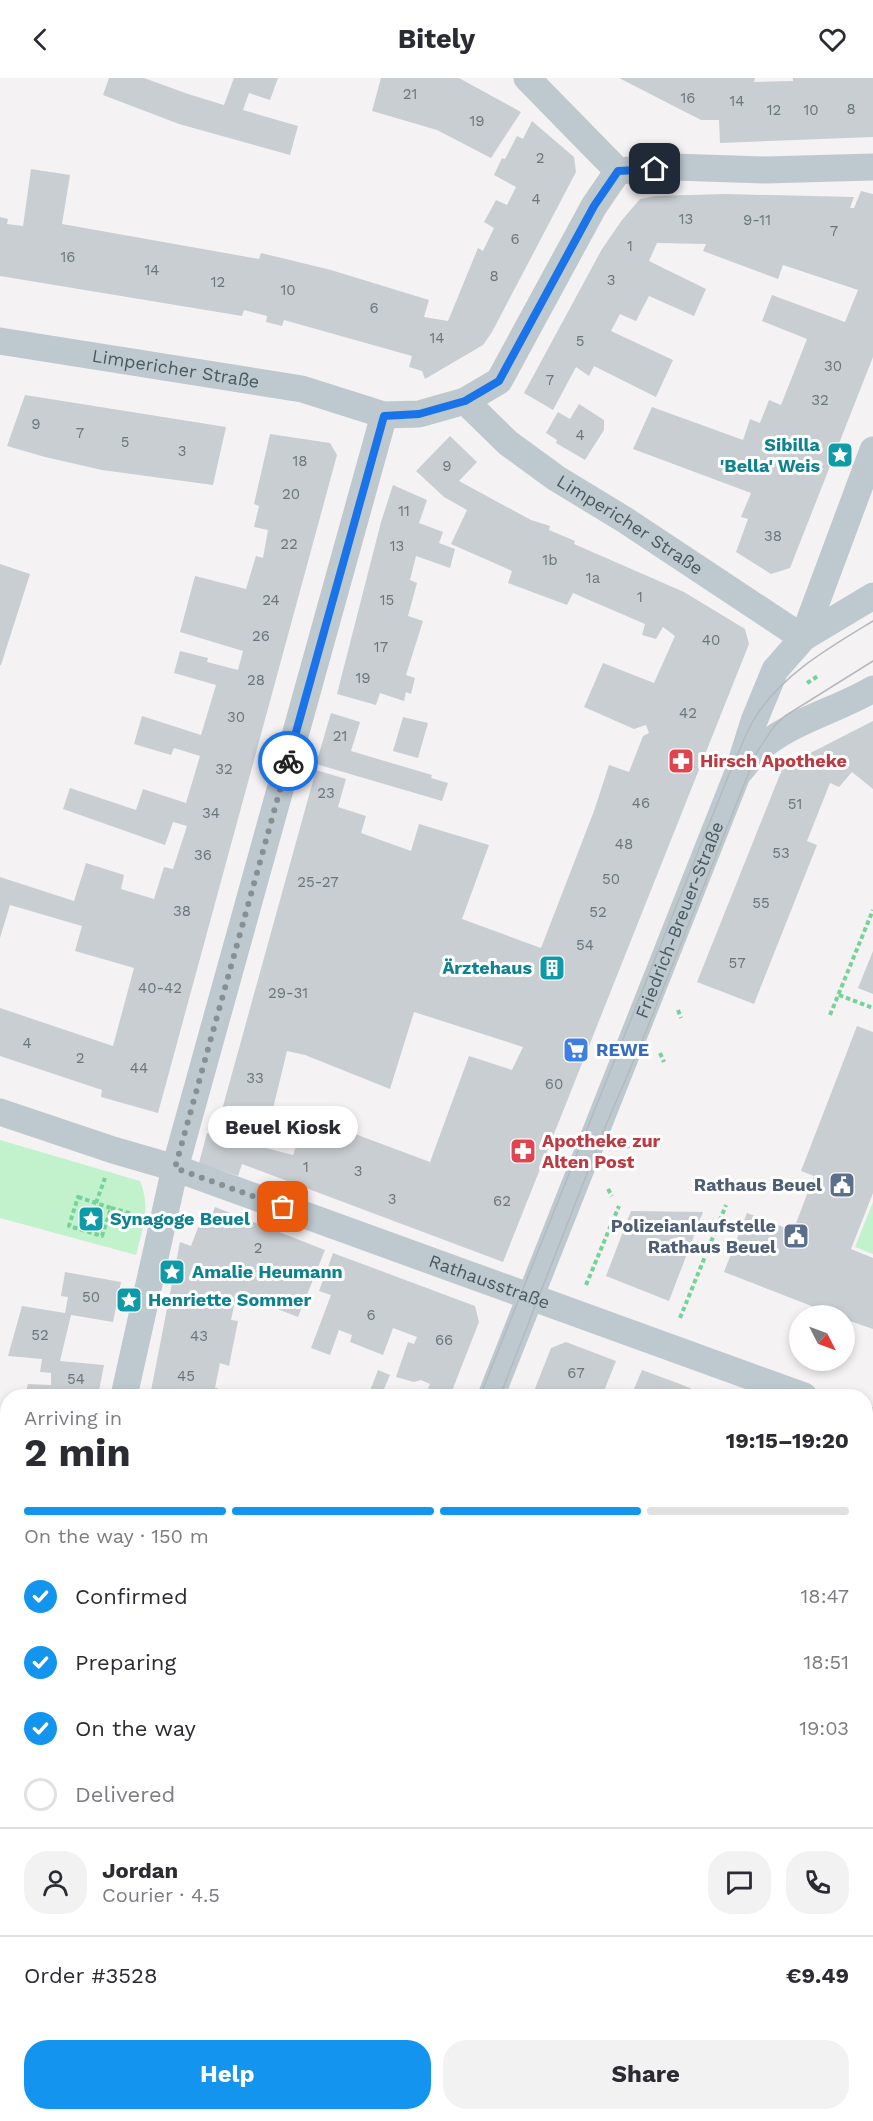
<!DOCTYPE html>
<html lang="en">
<head>
<meta charset="utf-8">
<style>
  :root { --surface:#fff; --page:#f2f2f3; --text:#2b2b33; --muted:#7c7c81; --line:#e1e1e2; --accent:#1294ef }
  body { margin:0; font-family:"Work Sans",sans-serif; background:var(--page); color:var(--text); height:100vh; display:flex; flex-direction:column; font-size:22px; white-space:nowrap }
  * { box-sizing:border-box; margin:0 }
  p { font-size:20px; color:var(--muted) }
  .icon { flex:none; width:33px; height:33px; fill:none; stroke:currentColor; stroke-width:2; stroke-linecap:round; stroke-linejoin:round }
  .map { position:relative; flex:1; overflow:hidden }
  .sheet { position:absolute; left:0px; top:1311px; width:873px; height:732px; display:flex; flex-direction:column; background:var(--surface); border-radius:24px 24px 0 0; box-shadow:0 3px 9px #0003 }
  .sheet>* { flex:none }
  .needle { width:39px; rotate:132deg }
  .buttons { position:absolute; left:789px; top:1227px; display:grid; gap:12px }
  .buttons a { display:grid; place-items:center; width:66px; height:66px; border-radius:50%; background:var(--surface); box-shadow:0 3px 9px #0003; font-size:30px }
  .pin { position:absolute; display:grid; place-items:center; width:51px; height:51px; color:#fff; margin:-26px; border-radius:12px; box-shadow:0 3px 9px #0006 }
  .courier { position:absolute; display:grid; place-items:center; width:60px; height:60px; margin:-30px; border:4px solid #1a73e8; border-radius:50%; background:#fff; color:#222; box-shadow:0 2px 8px #0007 }
  .bubble { position:absolute; height:42px; border-radius:21px; background:var(--surface); box-shadow:0 3px 9px #0003; font-size:20px; font-weight:700; line-height:42px; text-align:center }
  .headline em { font-style:normal; font-weight:700 }
  .headline div { display:flex; flex-direction:column-reverse }
  .headline { display:flex; align-items:center; justify-content:space-between; height:102px; padding:0 24px }
  h1 { font-size:39px; font-weight:700; line-height:45px }
  .bar { display:grid; grid-template-columns:repeat(4,1fr); gap:9px 6px; align-content:center; height:72px; padding:0 24px }
  .bar i { height:8px; border-radius:4px; background:var(--line) }
  .bar .active { background:var(--accent) }
  .bar p { grid-column:span 4 }
  .line { display:flex; align-items:center; gap:15px; padding:0 24px; border-top:2px solid var(--line) }
  .line div { flex:1 }
  .round { display:grid; place-items:center; flex:none; width:63px; height:63px; border-radius:24px; background:var(--page) }
  ol { padding:0 24px; list-style:none }
  li { display:flex; align-items:center; gap:18px; height:66px }
  li p { margin-inline-start:auto }
  li .icon { padding:6px; border-radius:50%; background:var(--accent); color:#fff; stroke-width:4 }
  li:last-child { color:var(--muted) }
  li i { width:33px; height:33px; border:3px solid var(--line); border-radius:50% }
  .action { display:flex; gap:12px; margin-top:auto; padding:12px 24px }
  .action a { flex:1; height:69px; border-radius:24px; background:var(--accent); color:#fff; font-size:24px; font-weight:700; line-height:69px; text-align:center }
  .action a+a { background:var(--page); color:var(--text) }
  header { display:flex; justify-content:space-between; align-items:center; height:78px; padding:0 24px; background:var(--surface); font-size:27px; font-weight:700 }
  .map>svg:first-child { display:block }
  .green { fill:#c1f2cc }
  .building { fill:#c9ced2; fill-rule:evenodd }
  .lines { fill:none; stroke-linecap:round; stroke-linejoin:round }
  .path { stroke:#76d397; stroke-width:4; stroke-dasharray:4.5 3; stroke-linecap:butt }
  .lane { stroke:#bdc9cf; stroke-width:14 }
  .street { stroke:#bdc9cf; stroke-width:27 }
  .tram { stroke:#b4b9bd; stroke-width:1.5 }
  .done { stroke:#858f94; stroke-width:6; stroke-dasharray:0 10.8 }
  .route { stroke:#1a73e8; stroke-width:8 }
  .labels { text-anchor:middle; stroke-width:6; stroke-linejoin:round; paint-order:stroke }
  .number-label { font-size:15px; fill:#69767d }
  .street-label { font-size:18px; fill:#495961; stroke:#fff }
  .culture-label { font-size:18px; font-weight:bold; fill:#0d838f; stroke:#fff; text-anchor:start }
  .health-label { font-size:18px; font-weight:bold; fill:#be3a42; stroke:#fff; text-anchor:start }
  .shop-label { font-size:18px; font-weight:bold; fill:#366cbe; stroke:#fff; text-anchor:start }
  .service-label { font-size:18px; font-weight:bold; fill:#4e5e75; stroke:#fff; text-anchor:end }
</style>
</head>
<body>
<header><svg class="icon" aria-label="back" viewBox="0 0 24 24"><path d="M15 5l-7 7 7 7"/></svg>Bitely<svg class="icon" aria-label="heart" viewBox="0 0 24 24"><path d="M12 20l-8-8c-3-5 5-10 8-4 3-6 11-1 8 4z"/></svg></header>
<div class="map">
<svg width="873" height="2043" viewBox="0 0 873 2043">
  <rect width="100%" height="100%" fill="#f5f2f3"/>
  <path class="green" d="M0 1062 140 1103C151 1131 143 1149 136 1177L0 1140Z
    M873 1124V1176L855 1169Z"/>
  <path class="building" d="M109 0H144L188 16 224 27 234 0H278L270 22 249 15 243 32 298 48 290 77 179 46 103 17Z
    M381 0H459L521 34 491 80 437 52 372 33Z
    M619 0H755L754 4 793 3V0H873V59L720 65 719 42H701Z
    M532 43 574 79 576 94 492 254 483 267 425 301 422 293 409 289 412 278 284 242 282 248 266 244 267 238 244 232 242 238 0 198V139L8 141 7 146 23 148 31 91 70 97 62 146 259 181 261 175 331 192 429 222 424 239 448 243 478 170 483 173 494 150 484 144 496 122 507 127 516 109 494 97 502 80 505 81 517 58 523 61Z
    M861 113 873 116V279L790 490 771 496 736 474 748 441 741 439 751 415 633 371 652 329 743 362 750 341 760 345 769 322 781 327 807 261 762 243 772 217 845 244 858 212 783 187 778 201 703 173 706 166 657 165 649 183 706 211 694 238 649 218 636 243 620 236 611 253 673 282 656 319 594 288 589 298 576 289 553 332 524 315 602 171 622 142 640 121 655 118 725 116 854 119 850 130H854Z
    M25 317 226 349 213 407 102 392 45 379 7 368Z
    M579 326 604 342V352L585 382 556 365 557 362 546 355 558 334 570 341Z
    M270 356 330 365 337 377 158 1035 101 1019 102 1012 0 978V930L113 968 134 890 75 873 82 848 10 827 0 860V799L74 823 86 785 124 797 121 811 154 821 164 789 173 791 187 748 173 744 165 767 63 731 70 710 136 732 143 711 186 725 200 678 174 670 171 677 134 666 142 638 201 657 216 607 174 595 180 573 208 580 207 584 238 592 243 573 180 554 195 498 246 511 256 478 263 480 268 452 254 449 259 428 254 426Z
    M450 358 477 384 459 403 531 442 550 448 549 452 575 463 574 466 684 514 745 551 749 566 503 1184 242 1086 238 1098 199 1085 207 1055 215 1057 316 692 346 701 338 729 366 738 361 755 411 773 419 746 489 767 462 841 541 870 594 733 609 687 629 694 643 658 649 655 646 647 634 651 584 629 603 585 654 605 675 558 663 549 656 561 642 557 645 546 573 515 567 527 508 505 512 493 451 466 467 432 444 419 416 393ZM414 934 523 969 512 992 469 978 430 1084 339 1050 337 1057 304 1047 293 1077 258 1068 265 1039H271L287 973 305 977 390 1011Z
    M393 407 427 422 419 445 443 454 439 465 455 471 450 490 416 478 410 502 417 505 408 538 423 543 406 597 415 600 411 616 406 614 404 623 380 615 376 627 337 616 381 444Z
    M0 486 30 496 1 587H0Z
    M331 635 360 644 351 673 432 697 431 700 448 705 442 723 316 686Z
    M403 639 428 645 418 680 393 673Z
    M873 643V711L852 694 839 709 830 705 807 763 817 767 754 926 697 904 783 689Z
    M873 873V916L858 910Z
    M857 948 873 954V1115L851 1171 873 1180V1251L844 1241V1238H837L724 1194 747 1135 793 1153 814 1098 801 1093Z
    M215 1129 325 1172 298 1239 242 1217 235 1223 231 1242 238 1243 229 1288 220 1285 215 1310H218L216 1318H150L180 1164 191 1168 202 1139 210 1142Z
    M631 1133 703 1134 669 1223 606 1198Z
    M333 1175 475 1228 479 1244 450 1318H425L430 1306 421 1302 414 1304 396 1299 408 1264 414 1266 417 1259 393 1250 383 1277 350 1264 352 1257 339 1252 330 1277 311 1270 331 1217 319 1213Z
    M65 1194 121 1204 113 1244 71 1237 60 1283 104 1287 98 1318H25L28 1306 51 1307V1295L40 1294 42 1281 8 1278 22 1228 65 1235 68 1219 61 1218Z
    M566 1264 616 1283 602 1318H532L551 1270Z
    M378 1292 390 1297 381 1318H368Z
    M642 1292 680 1306 709 1318H631Z
    M396 1312 413 1318H394Z
    M866 1377 873 1380V1469L866 1485Z
    M8 1403V1420L3 1418Z
    M7 1446H8V1546L0 1543V1474Z
    M866 1522 873 1525V1590L866 1605Z
    M0 1633 8 1635V1715L1 1741Z
    M866 1768 873 1771V1801L866 1798Z
    M866 1898 873 1902V2033L866 2030Z
    M6 1978H8V2001L2 1999Z
    M104 2036H167L164 2043H124Z
    M249 2036H333L330 2043H246Z
    M514 2036H695L711 2043H529Z"/>
  <g class="lines">
    <path class="path" d="M807 605 818 598
      M839 917 873 930
      M678 932 681 940
      M830 937 873 832
      M660 975 664 984
      M626 1062 629 1070
      M608 1111 612 1118
      M78 1119 111 1130 102 1158 69 1148Z
      M96 1125 105 1100
      M111 1130 133 1136
      M586 1207 619 1128
      M680 1240 726 1127"/>
    <path class="lane" d="M774 2043 778 2036"/>
    <g class="street">
      <path d="M527 0 618 93 673 89 766 92 873 89"/>
      <path id="s1" d="M0 263 302 311 384 337 419 336 465 323 499 303 594 128 618 93"/>
      <path id="s2" d="M465 323 508 365 556 400 625 442 803 560"/>
      <path d="M803 560 873 518"/>
      <path d="M741 692C746 686 751 679 756 674 789 643 836 633 873 611"/>
      <path id="s3" d="M0 1034 113 1072 175 1090 804 1318"/>
      <path d="M124 1318 175 1090 384 337"/>
      <path id="s4" d="M491 1318 737 697 754 643 775 592 803 560 873 372"/>
      <path d="M866 1341 873 1344"/>
      <path d="M0 1579 8 1581"/>
      <path d="M0 1857 8 1828"/>
      <path d="M806 2036 821 2043"/>
      <path d="M202 2043 205 2036"/>
    </g>
    <path class="tram" d="M480 1318 730 694C738 677 744 659 753 643 779 598 830 569 873 543
      M500 1318 606 1047 643 961 757 674 775 647 785 638 873 583
      M190 2043 194 2036
      M211 2043 214 2036"/>
  </g>
  <g class="lines">
    <path class="done" d="M283 1129 175 1090 288 683"/>
    <path class="route" d="M288 683 384 338 419 336 465 323 499 303 594 128 618 93 655 91"/>
  </g>
  <defs>
    <g id="sight-square" transform="scale(1.35)"><rect x="-9" y="-9" width="18" height="18" rx="4" fill="#0f9aa8" stroke="#fff"/><path d="M0-6L1.8-2.2L6-1.7L2.9 1.2L3.7 5.4L0 3.3L-3.7 5.4L-2.9 1.2L-6-1.7L-1.8-2.2Z" fill="#fff"/></g>
    <g id="pharmacy-square" transform="scale(1.35)"><rect x="-9" y="-9" width="18" height="18" rx="4" fill="#e0444e" stroke="#fff"/><path d="M-2-6h4v4h4v4h-4v4h-4v-4h-4v-4h4Z" fill="#fff"/></g>
    <g id="building-square" transform="scale(1.35)"><rect x="-9" y="-9" width="18" height="18" rx="4" fill="#0f9aa8" stroke="#fff"/><path d="M-4-6H4V6H1V3H-1V6H-4ZM-2.5-4.3h1.7v1.8h-1.7ZM.8-4.3h1.7v1.8H.8ZM-2.5-1h1.7V.8h-1.7ZM.8-1h1.7V.8H.8Z" fill="#fff"/></g>
    <g id="supermarket-square" transform="scale(1.35)"><rect x="-9" y="-9" width="18" height="18" rx="4" fill="#3f7fe0" stroke="#fff"/><path d="M-6-5.5h2.5l.6 2H6L4.5 2H-2.5L-4.4-4H-6ZM-1.5 3.2a1.3 1.3 0 1 0 .1 0ZM3 3.2a1.3 1.3 0 1 0 .1 0Z" fill="#fff"/></g>
    <g id="civic-square" transform="scale(1.35)"><rect x="-9" y="-9" width="18" height="18" rx="4" fill="#5c6f8a" stroke="#fff"/><path d="M-.6-6.5H3V-4.5H.6V-3L4-1V1h2V6H-6V1h2V-1L-.6-3ZM-1.2 2.5V6h2.4V2.5Z" fill="#fff"/></g>
  </defs>
  <g fill-rule="evenodd">
    <use href="#sight-square" x="840" y="377"/>
    <use href="#pharmacy-square" x="681" y="683"/>
    <use href="#building-square" x="552" y="890"/>
    <use href="#supermarket-square" x="576" y="972"/>
    <use href="#pharmacy-square" x="523" y="1073"/>
    <use href="#civic-square" x="842" y="1107"/>
    <use href="#sight-square" x="91" y="1141"/>
    <use href="#civic-square" x="796" y="1158"/>
    <use href="#sight-square" x="172" y="1194"/>
    <use href="#sight-square" x="129" y="1222"/>
  </g>
  <g class="labels">
    <g class="number-label">
      <text x="410" y="21">21</text>
      <text x="688" y="25">16</text>
      <text x="737" y="28">14</text>
      <text x="851" y="36">8</text>
      <text x="774" y="37">12</text>
      <text x="811" y="37">10</text>
      <text x="477" y="48">19</text>
      <text x="540" y="85">2</text>
      <text x="536" y="126">4</text>
      <text x="686" y="146">13</text>
      <text x="757" y="147">9-11</text>
      <text x="834" y="158">7</text>
      <text x="515" y="166">6</text>
      <text x="630" y="173">1</text>
      <text x="68" y="184">16</text>
      <text x="152" y="197">14</text>
      <text x="494" y="203">8</text>
      <text x="611" y="207">3</text>
      <text x="218" y="209">12</text>
      <text x="288" y="217">10</text>
      <text x="374" y="235">6</text>
      <text x="437" y="265">14</text>
      <text x="580" y="268">5</text>
      <text x="833" y="293">30</text>
      <text x="550" y="307">7</text>
      <text x="820" y="327">32</text>
      <text x="36" y="351">9</text>
      <text x="80" y="360">7</text>
      <text x="580" y="362">4</text>
      <text x="125" y="369">5</text>
      <text x="182" y="378">3</text>
      <text x="300" y="388">18</text>
      <text x="447" y="393">9</text>
      <text x="291" y="421">20</text>
      <text x="404" y="438">11</text>
      <text x="773" y="463">38</text>
      <text x="289" y="471">22</text>
      <text x="397" y="473">13</text>
      <text x="550" y="487">1b</text>
      <text x="593" y="505">1a</text>
      <text x="640" y="524">1</text>
      <text x="271" y="527">24</text>
      <text x="387" y="527">15</text>
      <text x="261" y="563">26</text>
      <text x="711" y="567">40</text>
      <text x="381" y="574">17</text>
      <text x="363" y="605">19</text>
      <text x="256" y="607">28</text>
      <text x="688" y="640">42</text>
      <text x="236" y="644">30</text>
      <text x="340" y="663">21</text>
      <text x="224" y="696">32</text>
      <text x="326" y="720">23</text>
      <text x="641" y="730">46</text>
      <text x="795" y="731">51</text>
      <text x="211" y="740">34</text>
      <text x="624" y="771">48</text>
      <text x="781" y="780">53</text>
      <text x="203" y="782">36</text>
      <text x="611" y="806">50</text>
      <text x="318" y="809">25-27</text>
      <text x="761" y="830">55</text>
      <text x="182" y="838">38</text>
      <text x="598" y="839">52</text>
      <text x="585" y="872">54</text>
      <text x="737" y="890">57</text>
      <text x="160" y="915">40-42</text>
      <text x="288" y="920">29-31</text>
      <text x="27" y="970">4</text>
      <text x="80" y="985">2</text>
      <text x="139" y="995">44</text>
      <text x="255" y="1005">33</text>
      <text x="554" y="1011">60</text>
      <text x="306" y="1094">1</text>
      <text x="358" y="1098">3</text>
      <text x="392" y="1126">3</text>
      <text x="502" y="1128">62</text>
      <text x="258" y="1175">2</text>
      <text x="91" y="1224">50</text>
      <text x="371" y="1242">6</text>
      <text x="40" y="1262">52</text>
      <text x="199" y="1263">43</text>
      <text x="444" y="1267">66</text>
      <text x="576" y="1300">67</text>
      <text x="186" y="1303">45</text>
      <text x="76" y="1306">54</text>
    </g>
    <g class="street-label">
      <text dy="6" stroke="none"><textPath href="#s1" startOffset="178">Limpericher Straße</textPath></text>
      <text dy="6" stroke="none"><textPath href="#s2" startOffset="207">Limpericher Straße</textPath></text>
      <text dy="6" stroke="none"><textPath href="#s4" startOffset="512">Friedrich-Breuer-Straße</textPath></text>
      <text dy="6" stroke="none"><textPath href="#s3" startOffset="518">Rathausstraße</textPath></text>
    </g>
    <g class="culture-label">
      <text x="820" y="373" text-anchor="end">Sibilla<tspan x="820" dy="21">'Bella' Weis</tspan></text>
      <text x="532" y="896" text-anchor="end">Ärztehaus</text>
      <text x="110" y="1147">Synagoge Beuel</text>
      <text x="192" y="1200">Amalie Heumann</text>
      <text x="148" y="1228">Henriette Sommer</text>
    </g>
    <g class="health-label">
      <text x="700" y="689">Hirsch Apotheke</text>
      <text x="542" y="1069">Apotheke zur<tspan x="542" dy="21">Alten Post</tspan></text>
    </g>
    <g class="shop-label">
      <text x="596" y="978">REWE</text>
    </g>
    <g class="service-label">
      <text x="822" y="1113">Rathaus Beuel</text>
      <text x="776" y="1154">Polizeianlaufstelle<tspan x="776" dy="21">Rathaus Beuel</tspan></text>
    </g>
  </g>
</svg>
<div class="buttons">
<a><svg class="needle" viewBox="-14 -14 28 28"><path d="M0-13l5 13h-10z" fill="#e53935"/><path d="M0 13l5-13h-10z" fill="#7c7c81"/></svg></a>
</div>
<div class="pin" style="left:283px;top:1129px;background:#ea580c"><svg class="icon" aria-label="bag" viewBox="0 0 24 24"><path d="M5 8h14l-1 12H6zM9 8a3 3 0 0 1 6 0"/></svg></div>
<div class="pin" style="left:655px;top:91px;background:#1f2937"><svg class="icon" aria-label="home" viewBox="0 0 24 24"><path d="M3 11l9-7 9 7M6 9v11h12V9"/></svg></div>
<div class="courier" style="left:288px;top:683px"><svg class="icon" aria-label="bike" viewBox="0 0 24 24"><circle cx="6" cy="16" r="4"/><circle cx="18" cy="16" r="4"/><path d="M6 16l4-8h5l3 8M10 8l3 8H6M13 5h3"/></svg></div>
<div class="bubble" style="left:208px;top:1028px;width:150px">Beuel Kiosk</div>
<section class="sheet">
<div class="headline"><div><h1>2 min</h1><p>Arriving in</p></div><em>19:15–19:20</em></div>
<div class="bar"><i class="active"></i><i class="active"></i><i class="active"></i><i></i><p>On the way · 150 m</p></div>
<ol>
<li><svg class="icon" aria-label="check" viewBox="0 0 24 24"><path d="M5 12l5 5 9-10"/></svg>Confirmed<p>18:47</p></li>
<li><svg class="icon" aria-label="check" viewBox="0 0 24 24"><path d="M5 12l5 5 9-10"/></svg>Preparing<p>18:51</p></li>
<li><svg class="icon" aria-label="check" viewBox="0 0 24 24"><path d="M5 12l5 5 9-10"/></svg>On the way<p>19:03</p></li>
<li><i></i>Delivered</li>
</ol>
<div class="line" style="height:108px"><a class="round"><svg class="icon" aria-label="person" viewBox="0 0 24 24"><circle cx="12" cy="8" r="4"/><path d="M4 21q1-7 8-7t8 7"/></svg></a><div><b>Jordan</b><p>Courier · 4.5</p></div><a class="round"><svg class="icon" aria-label="chat" viewBox="0 0 24 24"><path d="M4 5h16v11H9l-5 4z"/></svg></a><a class="round"><svg class="icon" aria-label="phone" viewBox="0 0 24 24"><path d="M5 4h4l2 5-3 2q2 4 5 5l2-3 5 2v4C11 20 4 13 5 4z"/></svg></a></div>
<div class="line" style="height:78px"><div>Order #3528</div><b>€9.49</b></div>
<div class="action"><a>Help</a><a>Share</a></div>
</section>
</div>
</body>
</html>
